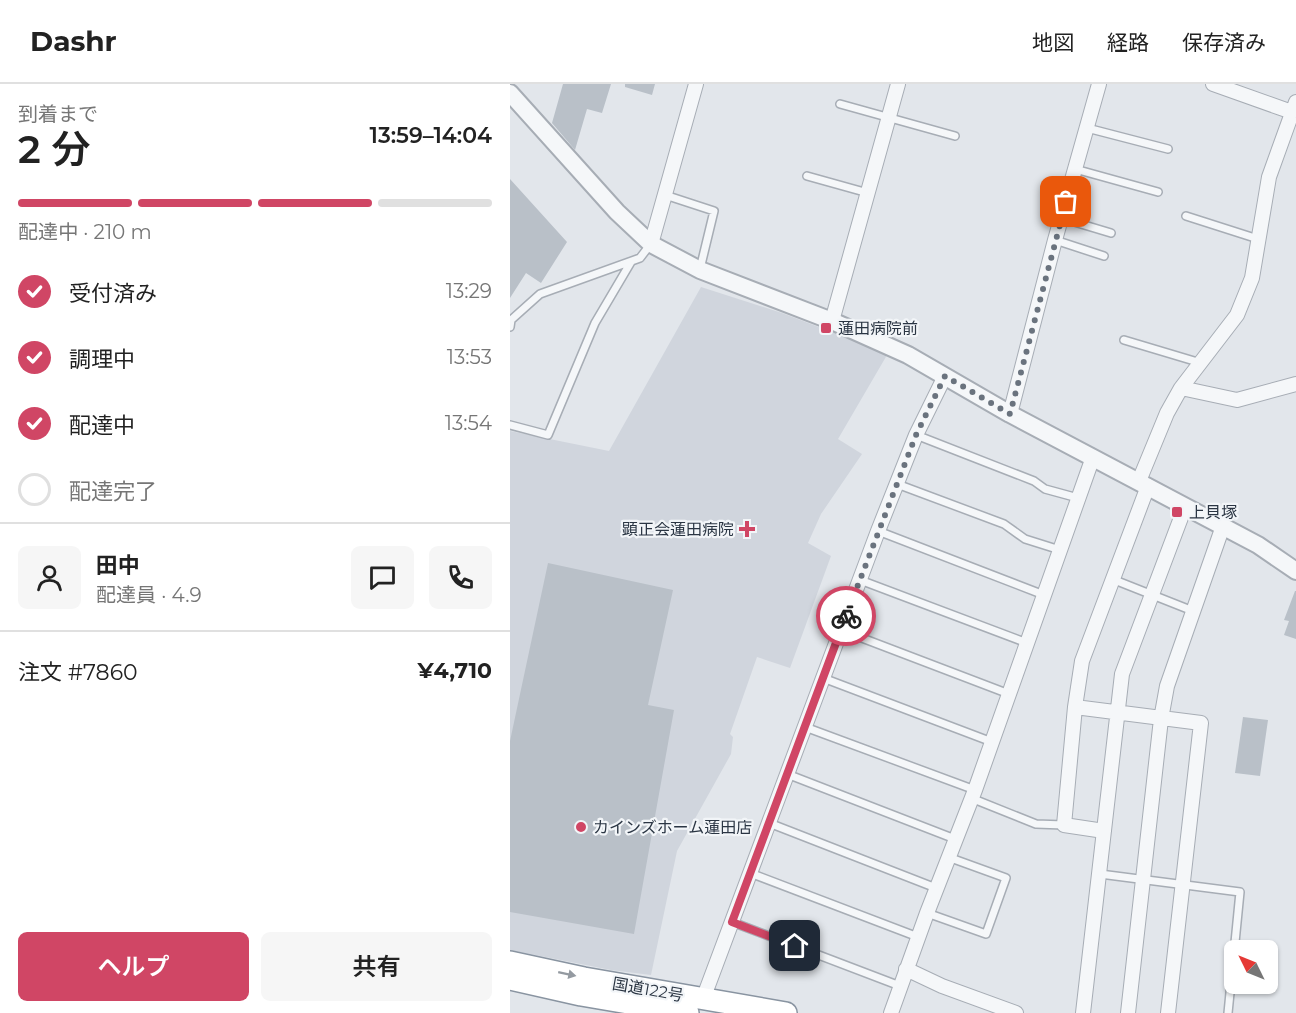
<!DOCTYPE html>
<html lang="ja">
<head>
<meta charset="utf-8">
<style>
  :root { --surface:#fff; --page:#f6f6f6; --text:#222; --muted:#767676; --line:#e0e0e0; --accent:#d04665 }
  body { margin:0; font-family:Montserrat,"Noto Sans JP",sans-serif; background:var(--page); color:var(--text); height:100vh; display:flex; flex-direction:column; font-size:22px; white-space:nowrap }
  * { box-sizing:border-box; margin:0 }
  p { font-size:20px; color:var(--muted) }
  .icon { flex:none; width:33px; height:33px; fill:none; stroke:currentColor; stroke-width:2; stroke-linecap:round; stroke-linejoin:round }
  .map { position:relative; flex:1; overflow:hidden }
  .details { display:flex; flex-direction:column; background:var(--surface); width:510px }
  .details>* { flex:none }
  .needle { width:39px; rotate:313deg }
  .fabs { position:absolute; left:714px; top:856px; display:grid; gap:12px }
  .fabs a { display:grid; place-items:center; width:54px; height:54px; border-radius:9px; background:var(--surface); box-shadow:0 2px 4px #0004; font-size:30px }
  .pin { position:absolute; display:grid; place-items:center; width:51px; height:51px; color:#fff; margin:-26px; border-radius:12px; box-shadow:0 3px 9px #0006 }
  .courier { position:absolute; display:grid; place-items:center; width:60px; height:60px; margin:-30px; border:4px solid #d04665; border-radius:50%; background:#fff; color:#222; box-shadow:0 2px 8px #0007 }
  .head em { font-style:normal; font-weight:600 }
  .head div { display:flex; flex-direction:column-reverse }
  .head { display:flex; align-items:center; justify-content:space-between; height:102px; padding:0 18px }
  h1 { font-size:39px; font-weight:600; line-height:45px }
  .bar { display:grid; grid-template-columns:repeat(4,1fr); gap:9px 6px; align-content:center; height:72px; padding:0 18px }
  .bar i { height:8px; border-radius:4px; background:var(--line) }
  .bar .selected { background:var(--accent) }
  .bar p { grid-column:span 4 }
  .line { display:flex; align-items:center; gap:15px; padding:0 18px; border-top:2px solid var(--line) }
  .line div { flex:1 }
  .round { display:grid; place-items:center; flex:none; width:63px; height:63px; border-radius:9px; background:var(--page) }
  ol { padding:0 18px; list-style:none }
  li { display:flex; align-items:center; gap:18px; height:66px }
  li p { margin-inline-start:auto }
  li .icon { padding:6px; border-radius:50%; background:var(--accent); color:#fff; stroke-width:4 }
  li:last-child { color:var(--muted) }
  li i { width:33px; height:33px; border:3px solid var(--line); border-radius:50% }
  .button { display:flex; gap:12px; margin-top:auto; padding:12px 18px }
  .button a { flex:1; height:69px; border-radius:9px; background:var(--accent); color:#fff; font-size:24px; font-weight:600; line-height:69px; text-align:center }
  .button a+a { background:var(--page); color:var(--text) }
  header { display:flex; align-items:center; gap:36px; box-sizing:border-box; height:84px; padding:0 30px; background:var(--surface); border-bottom:2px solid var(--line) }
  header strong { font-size:28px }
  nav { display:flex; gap:33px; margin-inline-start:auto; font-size:21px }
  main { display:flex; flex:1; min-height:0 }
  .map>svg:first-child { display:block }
  .built { fill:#d0d5dd }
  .building { fill:#b9c0c8 }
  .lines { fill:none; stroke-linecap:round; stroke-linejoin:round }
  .service-casing { stroke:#a7adb5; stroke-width:10 }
  .minor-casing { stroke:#a7adb5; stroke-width:16 }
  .tertiary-casing { stroke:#a7adb5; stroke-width:20 }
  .trunk-casing { stroke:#8994a1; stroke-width:24 }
  .service { stroke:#f5f7f9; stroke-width:7 }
  .minor { stroke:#f5f7f9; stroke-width:14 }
  .tertiary { stroke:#f5f7f9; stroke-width:16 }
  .trunk { stroke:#fff; stroke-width:21 }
  .oneway { fill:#949aa1 }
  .done { stroke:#6a737e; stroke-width:6; stroke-dasharray:0 10.8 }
  .route { stroke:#d04665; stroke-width:8 }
  .poi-dot { fill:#d04665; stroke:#f2f5f8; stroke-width:2 }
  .labels { text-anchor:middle; stroke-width:4.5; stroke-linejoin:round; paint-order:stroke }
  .poi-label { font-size:16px; fill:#2a3543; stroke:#f2f5f8; text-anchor:start }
  .street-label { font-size:16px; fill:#2a3543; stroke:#f2f5f8 }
</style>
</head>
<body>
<header>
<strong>Dashr</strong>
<nav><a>地図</a><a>経路</a><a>保存済み</a></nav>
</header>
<main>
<section class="details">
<div class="head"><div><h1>2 分</h1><p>到着まで</p></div><em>13:59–14:04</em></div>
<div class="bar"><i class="selected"></i><i class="selected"></i><i class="selected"></i><i></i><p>配達中 · 210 m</p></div>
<ol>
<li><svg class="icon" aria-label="check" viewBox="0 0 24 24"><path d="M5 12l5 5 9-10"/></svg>受付済み<p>13:29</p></li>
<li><svg class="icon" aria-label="check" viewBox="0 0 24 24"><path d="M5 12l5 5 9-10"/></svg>調理中<p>13:53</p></li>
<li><svg class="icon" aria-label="check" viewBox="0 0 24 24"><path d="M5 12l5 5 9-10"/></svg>配達中<p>13:54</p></li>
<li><i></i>配達完了</li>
</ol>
<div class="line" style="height:108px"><a class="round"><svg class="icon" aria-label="person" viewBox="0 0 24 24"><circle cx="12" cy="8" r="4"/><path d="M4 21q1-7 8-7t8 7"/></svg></a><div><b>田中</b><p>配達員 · 4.9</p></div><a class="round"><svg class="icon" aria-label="chat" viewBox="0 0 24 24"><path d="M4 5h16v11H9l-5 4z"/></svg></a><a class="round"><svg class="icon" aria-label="phone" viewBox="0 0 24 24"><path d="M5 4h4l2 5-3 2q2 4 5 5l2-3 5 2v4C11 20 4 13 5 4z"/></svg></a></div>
<div class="line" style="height:78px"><div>注文 #7860</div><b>¥4,710</b></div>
<div class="button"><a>ヘルプ</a><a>共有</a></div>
</section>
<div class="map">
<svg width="786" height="929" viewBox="0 0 786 929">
  <rect width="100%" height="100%" fill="#e2e6eb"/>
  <path class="built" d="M191 203 272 229 353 260 377 271 328 355 352 370 311 430 298 459 321 472 280 584 247 573 220 650 223 653 221 670 167 767 141 891 101 886 0 866V347L99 367Z"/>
  <path class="building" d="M53 0H101L92 29 77 25 65 66 42 39Z
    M115 0H145L142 11 115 3Z
    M0 95 57 158 31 199 16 189 0 214Z
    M38 479 163 506 138 621 164 626 124 850 0 828V657Z
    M785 507H786V555L774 551 779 537 774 536Z
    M733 633 758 636 750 692 725 689Z"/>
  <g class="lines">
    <g class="service-casing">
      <path id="service" d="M330 20 445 52
        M577 44 658 65
        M565 85 648 108
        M297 92 358 109
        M155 111 204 127 190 185
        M676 132 748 155
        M551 134 601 149
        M545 156 594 172
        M0 243 1 236 30 210 130 174 140 161
        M614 256 691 279
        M0 341 38 351 85 239 121 178
        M406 351 524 397 535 405 568 414
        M387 400 494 440 515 455 550 466
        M368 447 534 511
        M602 495 683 527
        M350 496 517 559
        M331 546 499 610
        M313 594 482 658
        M295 643 465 706
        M277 690 445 755
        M461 714 526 740 554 741
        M259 739 426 804
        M240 789 408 853
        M590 790 730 808 718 929
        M417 829 476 850 496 794 438 773
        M222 838 390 902"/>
    </g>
    <g class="minor-casing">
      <path id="minor" d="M703 0 782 28
        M141 160 186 0
        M322 237 388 0
        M671 304 727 316 786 300
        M500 330 545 156 589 0
        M629 397 657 329 671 304 727 231 742 194 759 93 786 18
        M565 623 691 639 658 929
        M594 747 554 741 565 623 572 577 638 402
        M396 885 432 902 506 929
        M193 915 368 447 406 351 435 292
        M381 929 417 829 465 706 583 373
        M573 929 612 590 675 423
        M618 929 651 635 657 602 713 442"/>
    </g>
    <g class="tertiary-casing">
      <path id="tertiary" d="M0 9 107 128 141 160 190 186 322 237 398 271 500 330 748 461 786 487"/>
    </g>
    <g class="trunk-casing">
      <path id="trunk" d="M0 878 74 894 276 929
        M0 895 71 911 178 929"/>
    </g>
    <use href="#service" class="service"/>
    <use href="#minor" class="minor"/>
    <use href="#tertiary" class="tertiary"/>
    <use href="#trunk" class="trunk"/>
  </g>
  <defs><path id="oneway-solid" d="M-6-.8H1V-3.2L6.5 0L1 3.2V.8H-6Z" transform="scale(1.5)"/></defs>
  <use class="oneway" href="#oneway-solid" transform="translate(57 890) rotate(12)"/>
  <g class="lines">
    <path class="done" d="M336 532 406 351 435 292 500 330 556 118"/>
    <path class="route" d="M285 862 222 838 336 532"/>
  </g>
  <g class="poi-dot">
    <rect x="310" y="238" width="12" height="12" rx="3"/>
    <rect x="661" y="422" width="12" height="12" rx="3"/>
    <path d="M234 436h6v6h6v6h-6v6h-6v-6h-6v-6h6z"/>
    <circle cx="71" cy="743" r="6"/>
  </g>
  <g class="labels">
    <g class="poi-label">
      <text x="328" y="250">蓮田病院前</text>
      <text x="679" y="434">上貝塚</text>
      <text x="224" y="451" text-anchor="end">顕正会蓮田病院</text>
      <text x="83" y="749">カインズホーム蓮田店</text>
    </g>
    <g class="street-label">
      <text transform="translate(138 905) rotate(10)" y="6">国道122号</text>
    </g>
  </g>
</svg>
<div class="fabs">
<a><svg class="needle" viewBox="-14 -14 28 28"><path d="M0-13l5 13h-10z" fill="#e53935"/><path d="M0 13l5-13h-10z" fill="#767676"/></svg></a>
</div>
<div class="pin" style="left:556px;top:118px;background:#ea580c"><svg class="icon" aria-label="bag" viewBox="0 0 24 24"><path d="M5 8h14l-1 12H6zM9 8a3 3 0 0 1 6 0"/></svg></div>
<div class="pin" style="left:285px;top:862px;background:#1f2937"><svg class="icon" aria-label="home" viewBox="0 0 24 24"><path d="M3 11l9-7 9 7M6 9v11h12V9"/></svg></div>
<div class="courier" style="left:336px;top:532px"><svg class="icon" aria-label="bike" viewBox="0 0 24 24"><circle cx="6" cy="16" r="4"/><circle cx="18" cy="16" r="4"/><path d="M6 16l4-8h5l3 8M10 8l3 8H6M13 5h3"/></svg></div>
</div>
</main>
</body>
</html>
